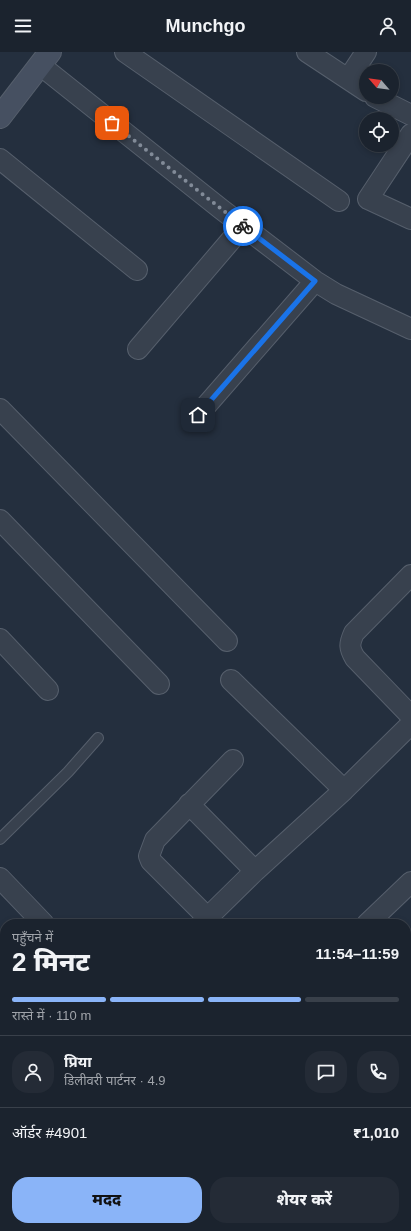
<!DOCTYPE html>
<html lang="hi">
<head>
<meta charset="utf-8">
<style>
  :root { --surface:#1b232e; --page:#242b36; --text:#f1f3f6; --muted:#a0a4aa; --line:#39404a; --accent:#8ab4f8 }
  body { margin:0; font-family:Arial,"Noto Sans Devanagari",sans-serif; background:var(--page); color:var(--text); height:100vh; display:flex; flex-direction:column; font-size:15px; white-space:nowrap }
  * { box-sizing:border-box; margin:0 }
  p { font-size:13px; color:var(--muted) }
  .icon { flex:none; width:22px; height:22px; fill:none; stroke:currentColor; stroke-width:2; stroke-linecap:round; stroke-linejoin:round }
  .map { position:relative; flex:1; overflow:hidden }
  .side { position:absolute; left:0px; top:867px; width:411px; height:312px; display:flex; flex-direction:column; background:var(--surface); border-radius:16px 16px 0 0; box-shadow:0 2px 6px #0003,0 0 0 1px var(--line) }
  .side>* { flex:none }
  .needle { width:26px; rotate:298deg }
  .tools { position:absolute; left:359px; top:12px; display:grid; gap:8px }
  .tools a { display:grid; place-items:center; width:40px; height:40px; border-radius:50%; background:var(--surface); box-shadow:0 2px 6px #0003,0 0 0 1px var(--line); font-size:20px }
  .pin { position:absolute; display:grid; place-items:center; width:34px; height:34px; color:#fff; margin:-17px; border-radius:8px; box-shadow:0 2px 6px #0006 }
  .courier { position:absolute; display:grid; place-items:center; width:40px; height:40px; margin:-20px; border:3px solid #1a73e8; border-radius:50%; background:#fff; color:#222; box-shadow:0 1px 5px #0007 }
  .headline em { font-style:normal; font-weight:800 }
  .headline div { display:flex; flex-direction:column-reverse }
  .headline { display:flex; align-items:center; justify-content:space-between; height:68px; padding:0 12px }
  h1 { font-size:26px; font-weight:800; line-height:30px }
  .bar { display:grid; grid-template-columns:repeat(4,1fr); gap:6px 4px; align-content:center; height:48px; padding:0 12px }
  .bar i { height:5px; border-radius:3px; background:var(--line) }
  .bar .active { background:var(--accent) }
  .bar p { grid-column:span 4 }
  .line { display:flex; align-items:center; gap:10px; padding:0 12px; border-top:1px solid var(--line) }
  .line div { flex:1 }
  .round { display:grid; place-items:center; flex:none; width:42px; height:42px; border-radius:16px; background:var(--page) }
  .button { display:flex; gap:8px; margin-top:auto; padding:8px 12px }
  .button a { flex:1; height:46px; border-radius:16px; background:var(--accent); color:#111; font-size:16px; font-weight:800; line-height:46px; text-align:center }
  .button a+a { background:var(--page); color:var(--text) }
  header { display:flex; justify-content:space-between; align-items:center; height:52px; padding:0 12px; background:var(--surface); font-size:18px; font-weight:800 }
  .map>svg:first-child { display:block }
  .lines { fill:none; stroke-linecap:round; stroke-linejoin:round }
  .lane-casing { stroke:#565f6c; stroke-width:12 }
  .street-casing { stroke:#565f6c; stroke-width:22 }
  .secondary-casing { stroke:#565f6c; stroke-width:24 }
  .lane { stroke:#38414e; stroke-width:10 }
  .street { stroke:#38414e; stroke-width:20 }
  .secondary { stroke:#465061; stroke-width:22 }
  .done { stroke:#828b98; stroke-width:4; stroke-dasharray:0 7.2 }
  .route { stroke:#1a73e8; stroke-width:5 }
</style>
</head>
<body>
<header><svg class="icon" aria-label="menu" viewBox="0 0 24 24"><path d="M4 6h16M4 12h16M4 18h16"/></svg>Munchgo<svg class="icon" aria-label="person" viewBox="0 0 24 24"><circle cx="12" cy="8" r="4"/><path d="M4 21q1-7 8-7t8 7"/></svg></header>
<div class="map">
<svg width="411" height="1179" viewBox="0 0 411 1179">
  <rect width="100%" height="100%" fill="#242f3e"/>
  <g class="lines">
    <g class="lane-casing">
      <path id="lane" d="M0 787 68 720 98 686"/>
    </g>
    <g class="street-casing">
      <path id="street" d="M125 0 339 149
        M307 0 366 39
        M40 13 221 157 315 229 336 242 411 277
        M348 27 366 0
        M375 45 411 63
        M411 82 368 147 411 167
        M0 107 137 218
        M138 297 243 174
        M0 357 227 589
        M198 363 315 229
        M0 468 159 632
        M411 523 354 581C349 592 349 596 355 606L411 664
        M0 587 48 638
        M231 628 344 738
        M189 752 255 819
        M0 826 44 872
        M207 865 151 809 149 804 155 788 233 708
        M201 872 255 819 344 738 411 672
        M367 872 411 830
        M406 944 411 949
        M0 948 5 943
        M0 996 5 1001
        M406 1079 411 1084
        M0 1112 5 1108
        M0 1155 5 1160
        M19 1174 24 1179
        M176 1174 181 1179
        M346 1174 351 1179
        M293 1179 298 1174"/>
    </g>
    <g class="secondary-casing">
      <path id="secondary" d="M0 65 50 0"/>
    </g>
    <use href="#lane" class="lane"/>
    <use href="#street" class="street"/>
    <use href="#secondary" class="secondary"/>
  </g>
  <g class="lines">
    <path class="done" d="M112 71 243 174"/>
    <path class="route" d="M198 363 315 229 243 174"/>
  </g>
</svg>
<div class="tools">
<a><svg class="needle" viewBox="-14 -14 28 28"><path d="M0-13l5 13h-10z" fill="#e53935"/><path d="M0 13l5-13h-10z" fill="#a0a4aa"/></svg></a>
<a><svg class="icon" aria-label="locate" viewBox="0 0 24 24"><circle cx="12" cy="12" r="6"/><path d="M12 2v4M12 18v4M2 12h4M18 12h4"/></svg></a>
</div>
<div class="pin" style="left:112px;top:71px;background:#ea580c"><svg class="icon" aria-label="bag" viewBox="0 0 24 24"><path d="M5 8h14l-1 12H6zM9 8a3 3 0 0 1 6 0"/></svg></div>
<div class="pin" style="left:198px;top:363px;background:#1f2937"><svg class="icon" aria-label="home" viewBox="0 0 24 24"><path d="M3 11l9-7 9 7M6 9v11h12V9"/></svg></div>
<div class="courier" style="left:243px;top:174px"><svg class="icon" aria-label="bike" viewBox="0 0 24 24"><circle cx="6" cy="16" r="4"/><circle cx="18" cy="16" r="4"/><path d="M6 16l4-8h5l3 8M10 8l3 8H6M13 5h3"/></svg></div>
<section class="side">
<div class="headline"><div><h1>2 मिनट</h1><p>पहुँचने में</p></div><em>11:54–11:59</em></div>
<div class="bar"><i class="active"></i><i class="active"></i><i class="active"></i><i></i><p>रास्ते में · 110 m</p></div>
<div class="line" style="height:72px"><a class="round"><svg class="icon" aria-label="person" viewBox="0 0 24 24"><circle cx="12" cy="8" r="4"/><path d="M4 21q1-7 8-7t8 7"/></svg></a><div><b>प्रिया</b><p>डिलीवरी पार्टनर · 4.9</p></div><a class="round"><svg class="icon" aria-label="chat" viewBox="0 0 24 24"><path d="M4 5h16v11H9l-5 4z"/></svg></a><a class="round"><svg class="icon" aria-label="phone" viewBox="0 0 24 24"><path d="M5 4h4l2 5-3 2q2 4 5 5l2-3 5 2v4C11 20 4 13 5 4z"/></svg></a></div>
<div class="line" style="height:52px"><div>ऑर्डर #4901</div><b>₹1,010</b></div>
<div class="button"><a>मदद</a><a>शेयर करें</a></div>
</section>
</div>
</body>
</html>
